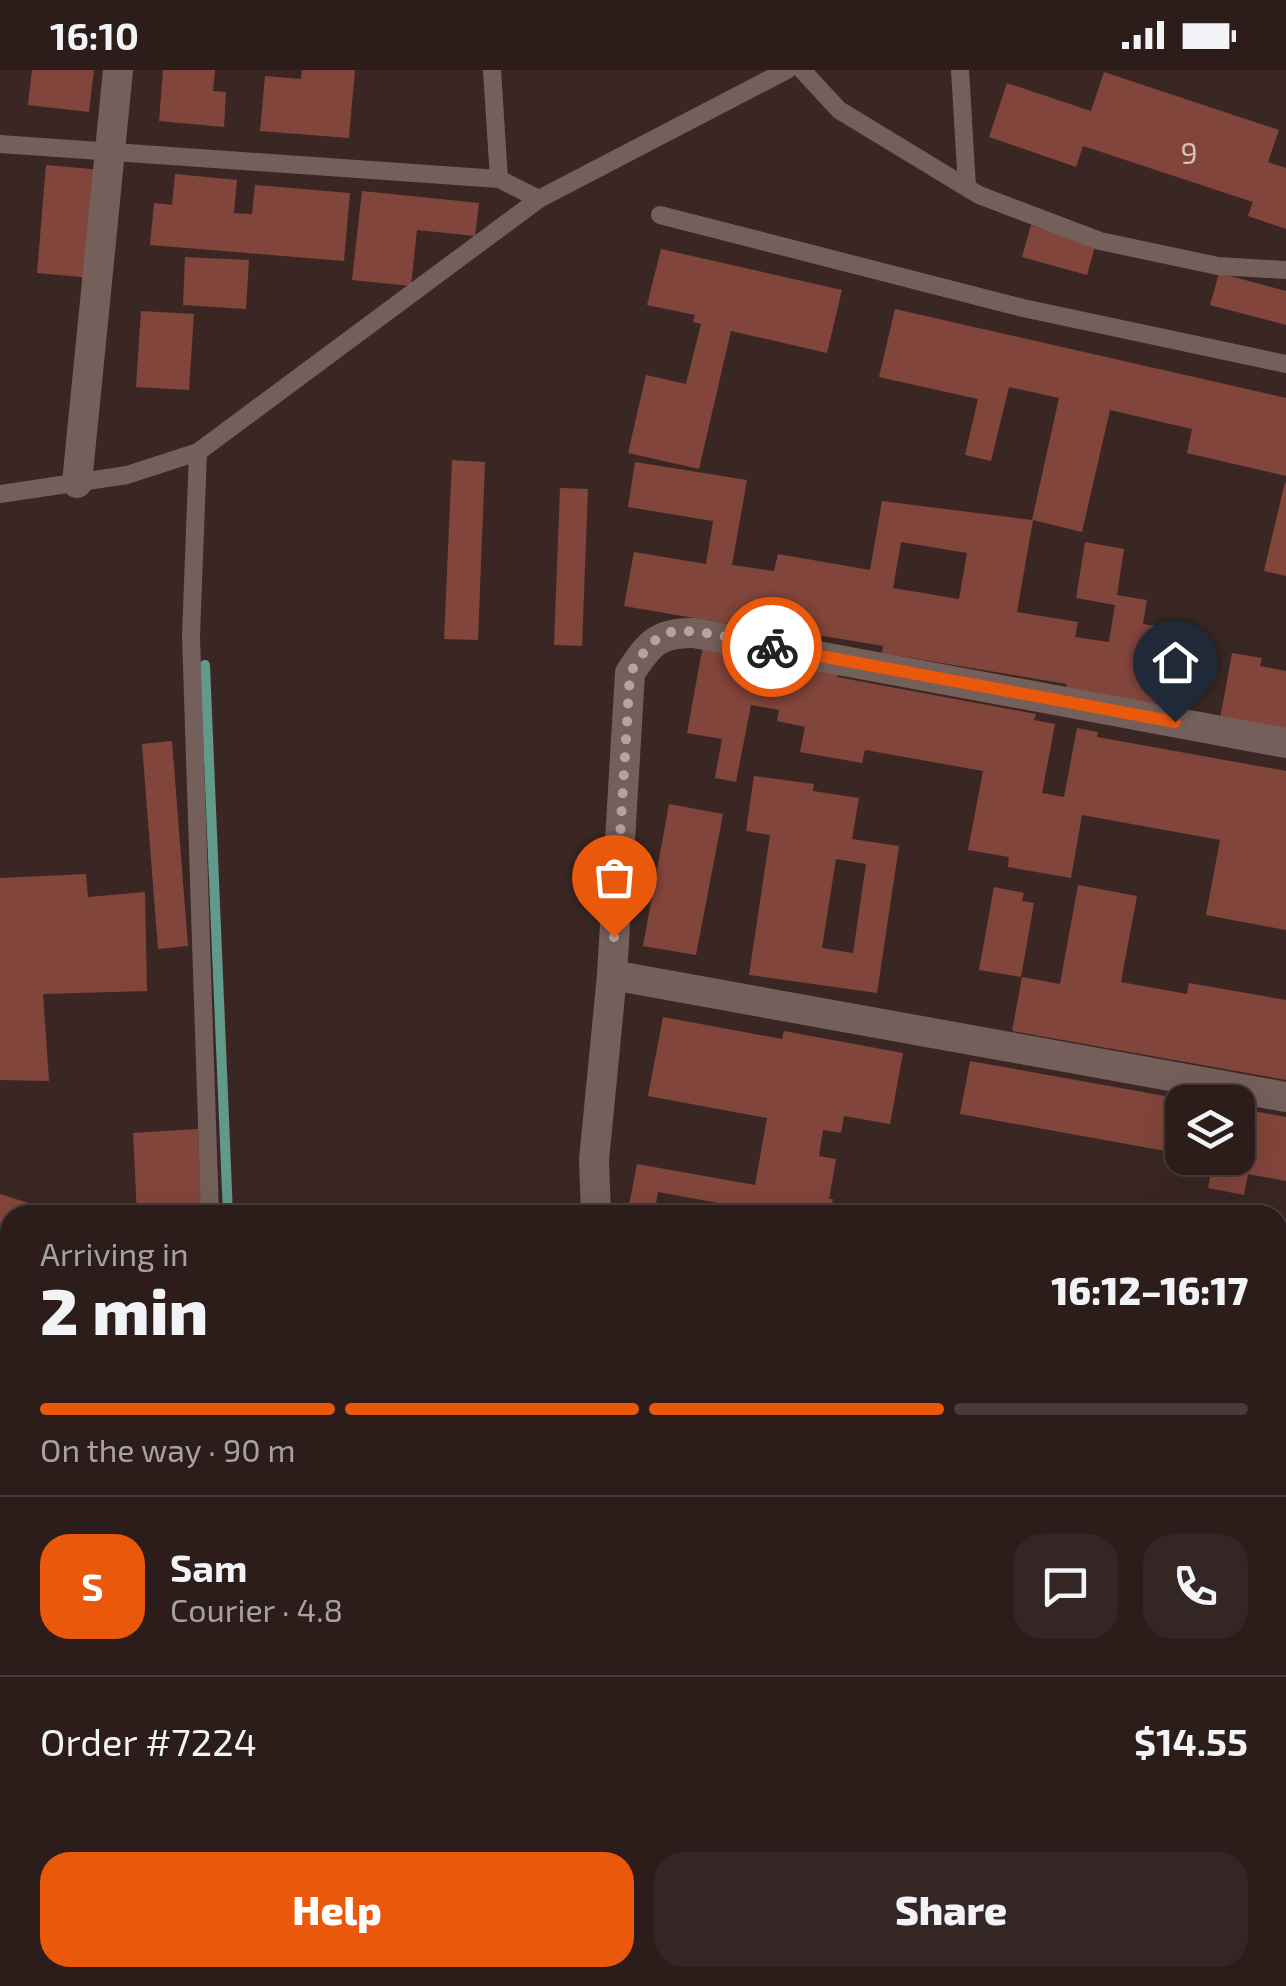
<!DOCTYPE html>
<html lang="en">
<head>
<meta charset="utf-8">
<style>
  :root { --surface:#2c1d1b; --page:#342624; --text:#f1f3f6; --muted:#a6a2a3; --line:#483b3a; --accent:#ea580c }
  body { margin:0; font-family:"Exo 2",sans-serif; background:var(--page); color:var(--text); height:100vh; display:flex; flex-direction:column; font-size:38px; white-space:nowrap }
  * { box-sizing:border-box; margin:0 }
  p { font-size:32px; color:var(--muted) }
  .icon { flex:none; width:55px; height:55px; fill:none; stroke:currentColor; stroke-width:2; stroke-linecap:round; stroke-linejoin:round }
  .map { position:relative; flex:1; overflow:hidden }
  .side { position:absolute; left:0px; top:1135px; width:1288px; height:782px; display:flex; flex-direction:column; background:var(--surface); border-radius:30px 30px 0 0; box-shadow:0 10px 40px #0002,0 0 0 2px var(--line) }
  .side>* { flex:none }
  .buttons { position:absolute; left:1165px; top:1015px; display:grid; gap:20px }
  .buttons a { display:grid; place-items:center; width:90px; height:90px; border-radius:20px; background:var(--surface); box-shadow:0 10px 40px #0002,0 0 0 2px var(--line); font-size:50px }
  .pin { position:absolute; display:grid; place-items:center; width:85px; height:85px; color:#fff; margin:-102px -42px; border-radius:50% 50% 50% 0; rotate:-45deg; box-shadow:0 0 10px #0007 }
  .pin .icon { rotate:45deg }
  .courier { position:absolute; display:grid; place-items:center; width:100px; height:100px; margin:-50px; border:8px solid #ea580c; border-radius:50%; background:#fff; color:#222; box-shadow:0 2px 12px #0007 }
  .summary em { font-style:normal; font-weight:800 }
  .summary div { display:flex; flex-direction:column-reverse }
  .summary { display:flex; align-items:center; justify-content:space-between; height:170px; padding:0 40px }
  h1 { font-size:65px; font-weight:800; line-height:75px }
  .bar { display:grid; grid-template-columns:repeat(4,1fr); gap:15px 10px; align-content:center; height:120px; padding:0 40px }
  .bar i { height:12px; border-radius:8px; background:var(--line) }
  .bar .selected { background:var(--accent) }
  .bar p { grid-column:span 4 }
  .line { display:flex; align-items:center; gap:25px; padding:0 40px; border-top:2px solid var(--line) }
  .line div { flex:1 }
  .round { display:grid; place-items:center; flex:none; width:105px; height:105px; border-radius:30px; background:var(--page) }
  .primary-button { display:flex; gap:20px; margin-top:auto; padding:20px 40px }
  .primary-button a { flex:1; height:115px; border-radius:30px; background:var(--accent); color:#fff; font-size:40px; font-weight:800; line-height:115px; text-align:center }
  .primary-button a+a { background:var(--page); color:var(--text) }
  .status { display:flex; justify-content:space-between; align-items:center; height:70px; padding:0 50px; background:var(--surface); direction:ltr }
  .status svg { height:28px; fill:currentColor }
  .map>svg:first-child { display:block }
  .built { fill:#49302b }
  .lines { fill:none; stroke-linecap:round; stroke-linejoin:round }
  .stream { stroke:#61998b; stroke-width:10 }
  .building { fill:#82453b; fill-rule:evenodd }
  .lane { stroke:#745f5b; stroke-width:18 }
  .street { stroke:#745f5b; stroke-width:30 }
  .done { stroke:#b4a4a1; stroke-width:10; stroke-dasharray:0 18 }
  .route { stroke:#ea580c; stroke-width:12 }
  .labels { text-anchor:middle; stroke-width:8; stroke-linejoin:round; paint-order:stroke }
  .number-label { font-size:30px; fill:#d8beba }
</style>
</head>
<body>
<div class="status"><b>16:10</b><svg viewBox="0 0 49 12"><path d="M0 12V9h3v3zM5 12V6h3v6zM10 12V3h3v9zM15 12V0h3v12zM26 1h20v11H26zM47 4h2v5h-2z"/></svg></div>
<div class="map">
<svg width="1286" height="1916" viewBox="0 0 1286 1916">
  <rect width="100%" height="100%" fill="#3a2724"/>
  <path class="built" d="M0 1332H10V1908H230L231 1916H0Z"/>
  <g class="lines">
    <path class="stream" d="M205 595 228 1145
      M286 1908 290 1916"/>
  </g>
  <path class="building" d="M32 0H94L89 42 28 35Z
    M163 0H215L213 21 226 22 224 57 159 51Z
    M302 0H355L349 68 260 61 265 6 301 9Z
    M1104 2 1279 60 1268 92 1286 98V159L1248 146 1253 132 1083 76 1076 97 989 67 1007 13 1091 41Z
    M46 95 103 100 93 208 37 203Z
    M175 104 237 110 234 143 252 144 255 115 350 123 344 191 150 175 154 133 172 135Z
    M362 121 479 133 475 166 417 160 411 216 352 210Z
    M1031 155 1096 173 1087 205 1022 187Z
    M661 179 842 220 827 283 731 261 699 399 628 383 646 305 686 314 701 254 693 252 695 245 647 235Z
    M185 187 249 190 246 239 183 235Z
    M1219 203 1286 221V255L1210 235Z
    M895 239 1286 328V406L1187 383 1192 359 1110 340 1082 462 1033 450 1017 542 1078 552 1075 567 1109 572 1115 535 1076 528 1085 472 1124 479 1117 525 1147 530 1143 554 1177 559 1164 637 1066 621 1067 614 882 583 883 576 793 561V565L624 536 634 482 706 494 713 451 628 437 635 392 747 410 732 495 774 501 778 484 870 500 882 431 1032 450 1059 328 1009 317 991 391 965 385 978 329 879 307ZM901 472 967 483 959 529 893 518Z
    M141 241 194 244 189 320 136 317Z
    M452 390 485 392 478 570 444 569Z
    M1285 412 1286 413V506L1264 501Z
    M560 418 588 419 582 576 554 575Z
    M703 575 838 599 837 607 1036 644 1034 650 1055 654 1042 723 1064 727 1077 658 1098 662 1097 667 1286 701V860L1206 845 1220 770 1082 745 1071 808 1008 797 1009 787 968 780 983 701 865 680 862 693 800 682 805 657 777 651 779 640 751 635 736 712 715 708 722 669 687 663Z
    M1232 583 1262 588 1260 596 1286 601V661L1220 649Z
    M172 671 188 876 158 879 142 674Z
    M754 706 814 714 813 721 859 728 852 769 899 776 877 923 749 905 770 765 746 761ZM836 789 866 794 853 883 822 878Z
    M669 734 723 744 696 885 643 876Z
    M86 804 88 827 145 822 147 921 43 924 49 1011 0 1010V808Z
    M1078 815 1137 826 1121 912 1187 924 1189 913 1286 930V1010L1012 961 1022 907 1060 914Z
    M994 817 1024 823 1022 831 1034 833 1021 907 979 900Z
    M663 947 782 969 784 961 903 983 890 1054 844 1046 841 1063 823 1060 819 1086 836 1089 829 1129H833L830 1145H727L729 1135 658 1122 654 1145H627L637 1094 755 1115 767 1048 648 1026Z
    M970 991 1182 1029V1084L960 1044Z
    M1238 1038 1286 1047V1111L1248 1104 1244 1125 1208 1118 1214 1088H1238Z
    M198 1059 202 1145H137L133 1063Z
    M0 1124 63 1144 10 1145V1289L0 1285Z
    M1278 1207 1286 1209V1251L1278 1250Z
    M1278 1415 1286 1416V1485L1278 1484Z
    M748 1908H814L816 1916H750Z
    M1029 1908H1071L1070 1916H1028Z"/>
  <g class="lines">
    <path class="lane" d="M492 0 499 109 539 129
      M802 0 839 40 979 125 1100 171 1218 196 1286 200
      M960 0 967 117
      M0 74 499 109
      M660 145 1023 238 1286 294
      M198 382 539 129 787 0
      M0 424 127 405 198 382 191 566 210 1145
      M249 1908 250 1916"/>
    <path class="street" d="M77 413 118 0
      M612 905 1286 1027
      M596 1145 594 1090 612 905 630 603C649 574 658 562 694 563L1286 673
      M1278 1402 1286 1403
      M1278 1596 1286 1598
      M699 1908 701 1916
      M1247 1916 1248 1908"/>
  </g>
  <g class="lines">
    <path class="done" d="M614 867 630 603C640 588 650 569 668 563 690 555 748 573 772 577"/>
    <path class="route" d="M772 577 1175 652"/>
  </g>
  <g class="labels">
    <g class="number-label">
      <text x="1189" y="94">9</text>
    </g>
  </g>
</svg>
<div class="buttons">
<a><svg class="icon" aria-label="layers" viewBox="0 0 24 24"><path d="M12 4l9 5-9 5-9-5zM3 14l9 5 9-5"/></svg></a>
</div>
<div class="pin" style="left:614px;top:867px;background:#ea580c"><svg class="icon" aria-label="bag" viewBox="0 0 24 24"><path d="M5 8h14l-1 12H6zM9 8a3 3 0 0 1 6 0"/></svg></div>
<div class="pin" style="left:1175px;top:652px;background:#1f2937"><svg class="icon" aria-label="home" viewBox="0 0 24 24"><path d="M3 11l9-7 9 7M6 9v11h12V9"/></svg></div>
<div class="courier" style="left:772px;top:577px"><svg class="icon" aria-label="bike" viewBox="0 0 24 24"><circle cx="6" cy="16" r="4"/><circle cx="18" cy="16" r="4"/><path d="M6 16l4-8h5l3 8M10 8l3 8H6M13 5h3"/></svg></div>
<section class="side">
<div class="summary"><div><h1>2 min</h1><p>Arriving in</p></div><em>16:12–16:17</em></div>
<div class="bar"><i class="selected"></i><i class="selected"></i><i class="selected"></i><i></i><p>On the way · 90 m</p></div>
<div class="line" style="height:180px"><b class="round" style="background:var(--accent);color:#fff">S</b><div><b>Sam</b><p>Courier · 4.8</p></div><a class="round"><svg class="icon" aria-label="chat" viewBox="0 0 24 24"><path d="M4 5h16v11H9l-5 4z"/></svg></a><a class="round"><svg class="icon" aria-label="phone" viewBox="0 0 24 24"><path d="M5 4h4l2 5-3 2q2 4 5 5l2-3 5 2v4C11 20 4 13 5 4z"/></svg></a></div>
<div class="line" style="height:130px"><div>Order #7224</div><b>$14.55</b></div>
<div class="primary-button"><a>Help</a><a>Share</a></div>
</section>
</div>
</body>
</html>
